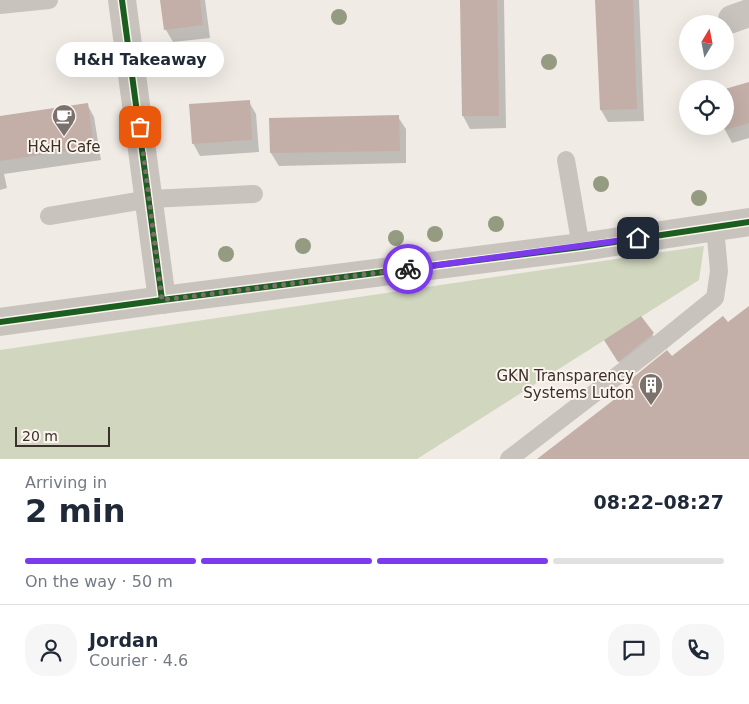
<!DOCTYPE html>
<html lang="en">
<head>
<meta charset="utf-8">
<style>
  :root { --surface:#fff; --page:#f6f6f7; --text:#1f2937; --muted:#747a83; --line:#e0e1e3; --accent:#7c3aed }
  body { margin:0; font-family:"DejaVu Sans",sans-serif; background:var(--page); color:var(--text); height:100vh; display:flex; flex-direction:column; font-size:19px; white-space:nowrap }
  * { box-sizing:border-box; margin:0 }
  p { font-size:16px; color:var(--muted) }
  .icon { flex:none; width:28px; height:28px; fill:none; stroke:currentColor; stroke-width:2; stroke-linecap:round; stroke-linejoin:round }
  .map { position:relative; height:459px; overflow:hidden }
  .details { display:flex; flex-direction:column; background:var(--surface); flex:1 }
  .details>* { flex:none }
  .needle { width:32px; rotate:10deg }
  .tools { position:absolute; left:679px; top:15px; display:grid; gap:10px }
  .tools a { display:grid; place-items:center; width:55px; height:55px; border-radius:50%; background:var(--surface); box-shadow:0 5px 20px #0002; font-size:25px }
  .scale { position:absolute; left:15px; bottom:12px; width:95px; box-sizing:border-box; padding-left:5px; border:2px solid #3b302b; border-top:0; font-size:14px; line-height:18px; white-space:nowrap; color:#3b302b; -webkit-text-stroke:4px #fbf5ee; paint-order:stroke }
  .pin { position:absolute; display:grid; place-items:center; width:42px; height:42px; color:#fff; margin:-21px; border-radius:10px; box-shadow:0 2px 8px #0006 }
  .courier { position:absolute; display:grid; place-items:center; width:50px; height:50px; margin:-25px; border:4px solid #7c3aed; border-radius:50%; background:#fff; color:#222; box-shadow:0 1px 6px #0007 }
  .bubble { position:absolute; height:35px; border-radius:18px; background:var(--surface); box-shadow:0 5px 20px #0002; font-size:16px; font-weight:700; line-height:35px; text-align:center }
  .overview em { font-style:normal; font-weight:700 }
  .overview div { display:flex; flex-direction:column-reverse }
  .overview { display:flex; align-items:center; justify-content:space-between; height:85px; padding:0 25px }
  h1 { font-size:32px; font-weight:700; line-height:38px }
  .bar { display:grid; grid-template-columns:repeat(4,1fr); gap:8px 5px; align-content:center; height:60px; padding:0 25px }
  .bar i { height:6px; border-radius:4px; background:var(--line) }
  .bar .on { background:var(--accent) }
  .bar p { grid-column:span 4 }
  .line { display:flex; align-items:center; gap:12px; padding:0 25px; border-top:1px solid var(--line) }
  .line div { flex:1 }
  .round { display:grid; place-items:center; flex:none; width:52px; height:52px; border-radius:20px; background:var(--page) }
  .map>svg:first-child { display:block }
  .green { fill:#d1d6bf }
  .shadow { fill:#0003 }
  .building { fill:#c3afa7 }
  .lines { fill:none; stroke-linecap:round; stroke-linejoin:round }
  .service { stroke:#c9c3be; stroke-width:18 }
  .minor { stroke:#c9c3be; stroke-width:28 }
  .tertiary { stroke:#c9c3be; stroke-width:28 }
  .cycleway-casing { stroke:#fbf5ee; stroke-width:9 }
  .cycleway { stroke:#1b5e20; stroke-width:6 }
  .tree { fill:#959b80 }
  .done { stroke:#7a716c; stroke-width:5; stroke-dasharray:0 9 }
  .route { stroke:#7c3aed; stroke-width:6 }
  .labels { text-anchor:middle; stroke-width:4; stroke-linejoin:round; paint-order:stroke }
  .poi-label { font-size:15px; fill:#3b302b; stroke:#fbf5ee }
</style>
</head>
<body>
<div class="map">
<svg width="749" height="459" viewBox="0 0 749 459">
  <rect width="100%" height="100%" fill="#f0ebe5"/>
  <path class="green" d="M704 246 699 280 417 459H0V350Z"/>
  <path class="shadow" d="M162 0H205L210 38 173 42 166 30Z
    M461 0H504L506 128 470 129 463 116Z
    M596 0H639L644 121 608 122 601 110Z
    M749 83V138L732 143 723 126H725V90Z
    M249 102 256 114 259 152 200 156 193 143Z
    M87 104 94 117 101 160 4 174 7 188 0 190V138Z
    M398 117 406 129V163L279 166 271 153Z
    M641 318 657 341 623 368 609 347Z"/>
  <path class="building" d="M160 0H200L203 25 164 30Z
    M460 0H497L499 116H462Z
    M595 0H633L637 109 600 110Z
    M749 82V123L725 130V89Z
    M250 100 252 140 192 144 189 104Z
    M88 103 94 147 0 161V116Z
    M399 115 400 151 270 153 269 118Z
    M749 306V459H537L633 385 630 380 667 350 672 356 723 316 728 322Z
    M641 316 654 333 618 362 604 340Z"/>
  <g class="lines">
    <path class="service" d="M0 5 49 0
      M566 160 581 247
      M49 216 150 199 254 194
      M509 459 652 349 715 298 719 271 715 227"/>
    <path class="minor" d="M122 0 162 300
      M732 19 749 13"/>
    <path class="tertiary" d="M0 322 162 300 581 247 749 222"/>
    <g class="cycleway-casing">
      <path id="cycleway" d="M122 0 162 300
        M0 322 162 300 581 247 749 222"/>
    </g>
    <use href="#cycleway" class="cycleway"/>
  </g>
  <g class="tree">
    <circle cx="339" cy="17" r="8"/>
    <circle cx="549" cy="62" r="8"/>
    <circle cx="601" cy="184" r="8"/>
    <circle cx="699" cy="198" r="8"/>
    <circle cx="496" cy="224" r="8"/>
    <circle cx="435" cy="234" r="8"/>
    <circle cx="396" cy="238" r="8"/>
    <circle cx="303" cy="246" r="8"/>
    <circle cx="226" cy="254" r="8"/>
  </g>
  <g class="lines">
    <path class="done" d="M140 127 162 300 408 269"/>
    <path class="route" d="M408 269 638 238"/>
  </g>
  <defs>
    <g id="cafe-pin" transform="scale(1.25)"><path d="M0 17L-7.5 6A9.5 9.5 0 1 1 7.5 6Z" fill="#7a716c" stroke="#fbf5ee"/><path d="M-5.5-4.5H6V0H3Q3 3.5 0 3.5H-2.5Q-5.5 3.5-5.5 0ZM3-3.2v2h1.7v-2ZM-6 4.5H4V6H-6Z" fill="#fff"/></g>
    <g id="building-pin" transform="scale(1.25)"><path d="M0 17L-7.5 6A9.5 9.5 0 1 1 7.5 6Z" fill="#7a716c" stroke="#fbf5ee"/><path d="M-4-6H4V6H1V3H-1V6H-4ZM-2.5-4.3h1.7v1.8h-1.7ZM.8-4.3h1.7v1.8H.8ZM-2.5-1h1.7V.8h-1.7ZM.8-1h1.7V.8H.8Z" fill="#fff"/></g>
  </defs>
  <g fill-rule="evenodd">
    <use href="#cafe-pin" x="64" y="116"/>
    <use href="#building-pin" x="651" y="385"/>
  </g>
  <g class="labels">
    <g class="poi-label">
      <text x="64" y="152">H&amp;H Cafe</text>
      <text x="634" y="381" text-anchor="end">GKN Transparency<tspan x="634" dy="17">Systems Luton</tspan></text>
    </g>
  </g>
</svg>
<div class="tools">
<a><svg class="needle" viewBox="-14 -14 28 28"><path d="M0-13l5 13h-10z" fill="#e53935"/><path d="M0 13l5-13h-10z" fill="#747a83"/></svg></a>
<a><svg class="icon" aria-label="locate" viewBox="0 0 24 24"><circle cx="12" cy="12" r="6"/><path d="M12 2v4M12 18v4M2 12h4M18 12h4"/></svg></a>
</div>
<div class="scale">20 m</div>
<div class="pin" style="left:140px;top:127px;background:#ea580c"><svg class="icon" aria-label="bag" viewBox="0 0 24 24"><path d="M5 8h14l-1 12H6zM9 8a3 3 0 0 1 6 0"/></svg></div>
<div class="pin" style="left:638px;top:238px;background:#1f2937"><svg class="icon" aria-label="home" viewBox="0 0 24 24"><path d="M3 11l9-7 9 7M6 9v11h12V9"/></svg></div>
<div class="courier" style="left:408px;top:269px"><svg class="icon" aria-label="bike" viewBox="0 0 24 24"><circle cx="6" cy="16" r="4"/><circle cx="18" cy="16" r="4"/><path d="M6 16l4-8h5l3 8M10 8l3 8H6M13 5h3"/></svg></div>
<div class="bubble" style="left:56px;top:42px;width:168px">H&amp;H Takeaway</div>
</div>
<section class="details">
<div class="overview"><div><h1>2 min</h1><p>Arriving in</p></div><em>08:22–08:27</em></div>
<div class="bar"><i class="on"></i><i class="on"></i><i class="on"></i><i></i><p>On the way · 50 m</p></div>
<div class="line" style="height:90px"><a class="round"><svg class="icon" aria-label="person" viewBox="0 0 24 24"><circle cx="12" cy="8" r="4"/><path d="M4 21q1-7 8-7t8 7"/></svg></a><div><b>Jordan</b><p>Courier · 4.6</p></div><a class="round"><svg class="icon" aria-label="chat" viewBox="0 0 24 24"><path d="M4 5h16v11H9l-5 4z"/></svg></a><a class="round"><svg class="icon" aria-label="phone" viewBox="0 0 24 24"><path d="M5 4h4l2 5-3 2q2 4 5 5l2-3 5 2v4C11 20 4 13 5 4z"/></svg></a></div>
</section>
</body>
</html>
